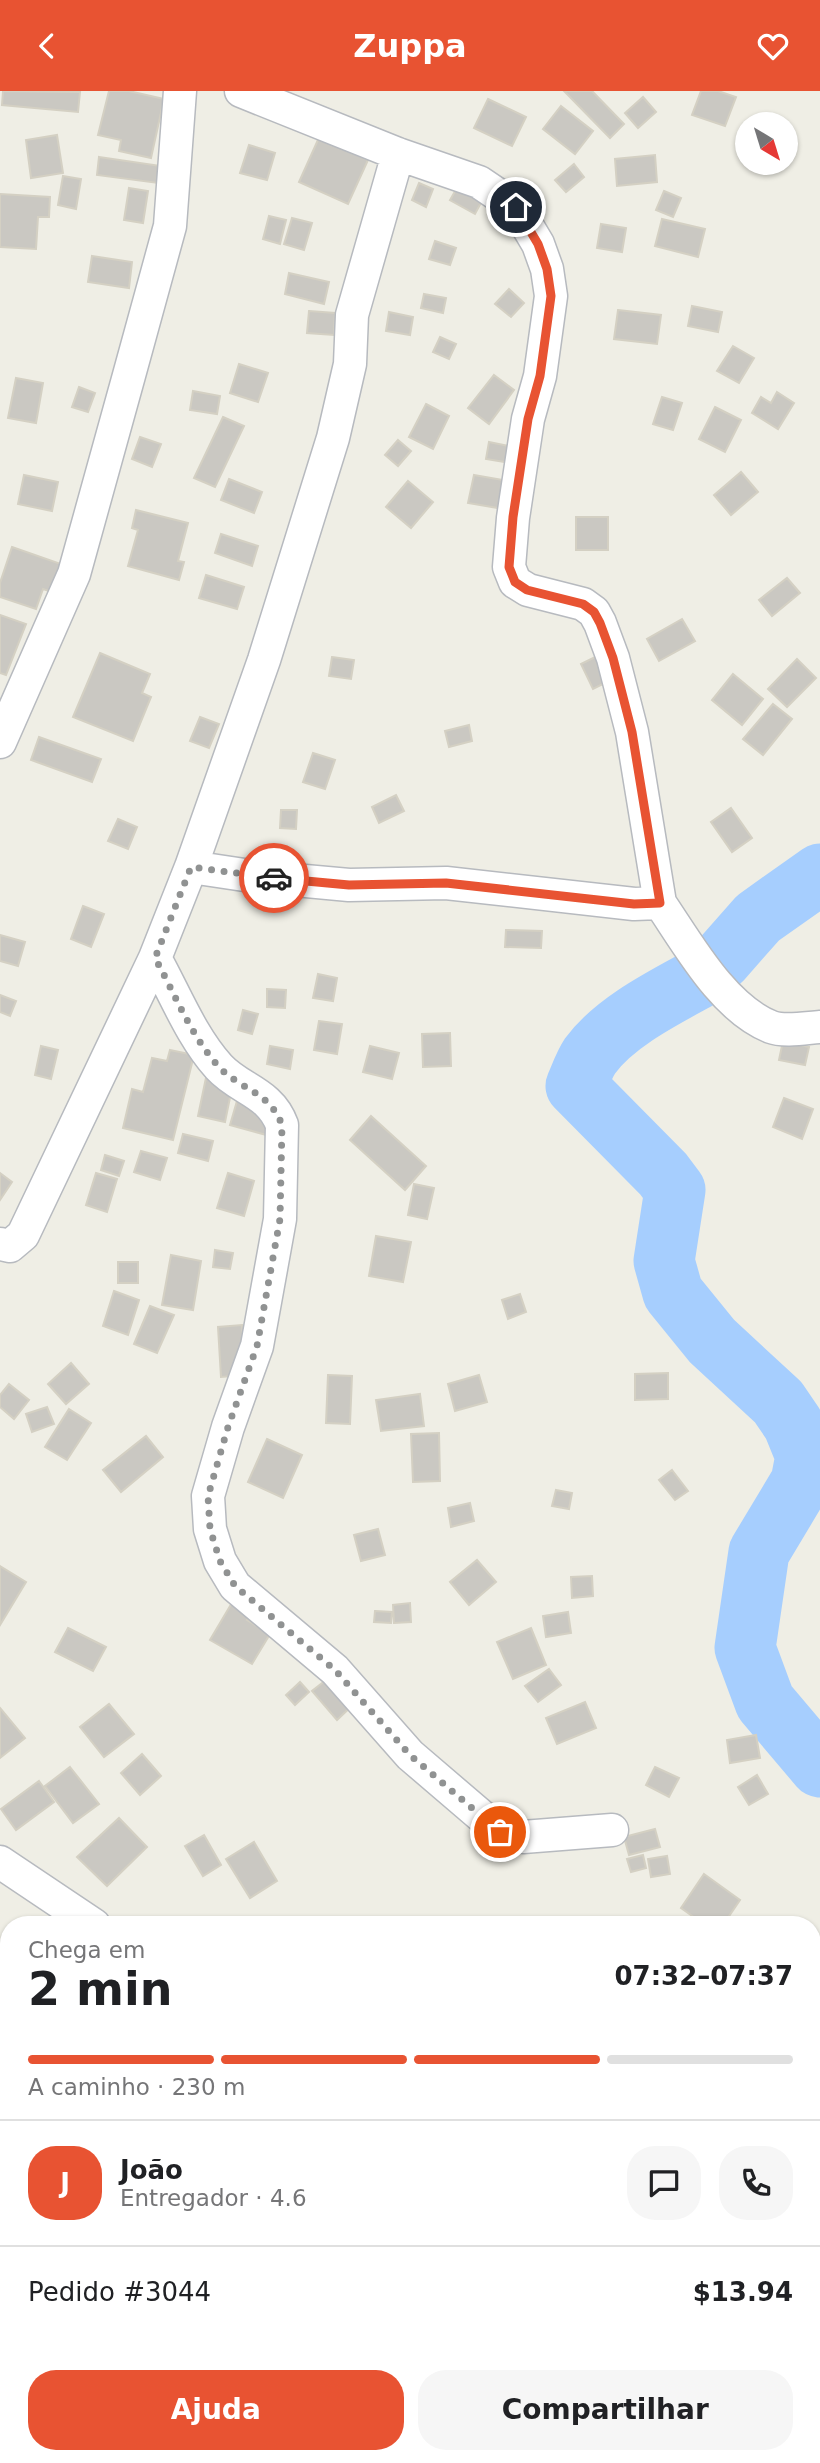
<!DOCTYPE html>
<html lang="pt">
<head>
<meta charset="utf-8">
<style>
  :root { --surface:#fff; --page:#f6f6f6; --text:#202124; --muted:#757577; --line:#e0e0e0; --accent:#e85332 }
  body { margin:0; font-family:"DejaVu Sans",sans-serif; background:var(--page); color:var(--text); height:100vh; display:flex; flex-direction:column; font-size:26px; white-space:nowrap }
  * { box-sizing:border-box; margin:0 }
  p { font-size:23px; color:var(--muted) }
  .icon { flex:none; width:38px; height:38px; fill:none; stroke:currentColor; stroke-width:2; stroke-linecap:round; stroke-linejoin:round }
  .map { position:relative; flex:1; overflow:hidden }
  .panel { position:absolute; left:0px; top:1825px; width:821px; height:548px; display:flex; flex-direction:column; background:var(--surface); border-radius:28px 28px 0 0; box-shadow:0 2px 5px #0004 }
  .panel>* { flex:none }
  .needle { width:46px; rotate:142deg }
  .controls { position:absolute; left:735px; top:21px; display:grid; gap:14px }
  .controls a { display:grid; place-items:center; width:63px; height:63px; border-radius:50%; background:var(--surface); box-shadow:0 2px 5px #0004; font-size:35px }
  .pin { position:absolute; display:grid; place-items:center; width:60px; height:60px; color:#fff; margin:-30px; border:4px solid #fff; border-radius:50%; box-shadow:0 2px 7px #0007 }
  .courier { position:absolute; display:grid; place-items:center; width:70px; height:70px; margin:-35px; border:5px solid #e85332; border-radius:50%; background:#fff; color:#222; box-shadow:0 2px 9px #0007 }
  .summary em { font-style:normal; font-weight:700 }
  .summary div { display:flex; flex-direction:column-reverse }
  .summary { display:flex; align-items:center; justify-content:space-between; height:119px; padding:0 28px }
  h1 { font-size:46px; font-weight:700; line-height:52px }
  .bar { display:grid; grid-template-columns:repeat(4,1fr); gap:10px 7px; align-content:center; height:84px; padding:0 28px }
  .bar i { height:9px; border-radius:5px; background:var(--line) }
  .bar .on { background:var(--accent) }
  .bar p { grid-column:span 4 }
  .line { display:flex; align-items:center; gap:18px; padding:0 28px; border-top:2px solid var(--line) }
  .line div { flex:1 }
  .round { display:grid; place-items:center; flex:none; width:74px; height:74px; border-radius:28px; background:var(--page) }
  .button { display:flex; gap:14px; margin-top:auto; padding:14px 28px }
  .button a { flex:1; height:80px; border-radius:28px; background:var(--accent); color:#fff; font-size:28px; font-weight:700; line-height:80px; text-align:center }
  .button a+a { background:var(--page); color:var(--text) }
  header { display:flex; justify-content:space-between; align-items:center; height:91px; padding:0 28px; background:var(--accent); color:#fff; font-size:32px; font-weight:700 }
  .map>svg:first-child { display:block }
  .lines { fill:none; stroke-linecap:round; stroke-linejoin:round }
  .river { stroke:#a6cefe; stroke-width:61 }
  .building { fill:#cac8c2; stroke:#d4d0c3; stroke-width:2 }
  .street-casing { stroke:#b7babf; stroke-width:35 }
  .street { stroke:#fff; stroke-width:32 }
  .done { stroke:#909292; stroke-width:7; stroke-dasharray:0 12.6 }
  .route { stroke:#e85332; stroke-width:9 }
</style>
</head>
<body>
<header><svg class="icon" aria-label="back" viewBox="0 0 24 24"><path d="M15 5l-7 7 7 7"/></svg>Zuppa<svg class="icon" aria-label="heart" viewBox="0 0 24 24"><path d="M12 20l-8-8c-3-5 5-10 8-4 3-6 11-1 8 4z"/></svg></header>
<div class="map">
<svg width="820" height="2372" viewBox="0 0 820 2372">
  <rect width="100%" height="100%" fill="#efeee5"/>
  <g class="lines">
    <path class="river" d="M721 869 758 827 820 783
      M696 889C661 908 614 932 590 965 584 974 580 986 576 995L663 1083 675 1099 664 1170 673 1202 712 1250 778 1311 793 1333 806 1365 801 1391 759 1461 745 1557 765 1611 820 1676"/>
  </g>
  <path class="building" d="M3 0 80 1 78 21 2 14Z
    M109 0H129L164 8 151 67 119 60 121 49 98 44Z
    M564 0H592L624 33 610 47Z
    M701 0H718L736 6 725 35 692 24Z
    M643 6 656 21 638 37 625 22Z
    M488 8 526 26 512 55 474 37Z
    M561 15 593 40 575 63 543 38Z
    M322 40 341 57 368 69 348 113 299 91Z
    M57 44 63 82 31 87 26 49Z
    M249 54 275 62 267 89 240 82Z
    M655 64 657 91 617 95 615 68Z
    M99 66 161 75 158 92 97 84Z
    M574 73 584 86 566 101 555 89Z
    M63 85 81 88 76 118 58 114Z
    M419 92 433 98 426 116 412 109Z
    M458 95 483 108 475 123 450 109Z
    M129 97 148 100 143 132 124 129Z
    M664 100 681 107 673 126 656 119Z
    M0 103 50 106 49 126H38L36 158 0 156Z
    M269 125 286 129 280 153 263 148Z
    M292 127 312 132 304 159 284 153Z
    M662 128 705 138 698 166 655 155Z
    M601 133 626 137 622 161 597 157Z
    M435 150 456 157 450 174 429 168Z
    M92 165 132 171 129 197 88 191Z
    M289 182 329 191 324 213 285 203Z
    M509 198 524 212 511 226 495 213Z
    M424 203 446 207 443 222 421 217Z
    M692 215 722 221 718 241 688 235Z
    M618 219 661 224 657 253 614 248Z
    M309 220 335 222 334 244 307 242Z
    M389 221 413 226 410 244 386 240Z
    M440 246 456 253 449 268 433 261Z
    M733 255 754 267 739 292 717 280Z
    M239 273 268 282 258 311 230 302Z
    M494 284 514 299 489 333 468 317Z
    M16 287 43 292 36 332 8 327Z
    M79 296 95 302 88 321 72 316Z
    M193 300 220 305 217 323 190 319Z
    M777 301 794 312 778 338 752 322 761 306 771 312Z
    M662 306 682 312 673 339 653 333Z
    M426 313 449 325 433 358 409 346Z
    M715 316 741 329 725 361 699 348Z
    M223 326 244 335 215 396 194 387Z
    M140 346 161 353 152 376 132 368Z
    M398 349 411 360 398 375 385 364Z
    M489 351 509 355 505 371 486 368Z
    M741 381 758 401 731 424 714 404Z
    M24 384 58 391 52 420 18 413Z
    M474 384 503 389 498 417 468 412Z
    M229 388 262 401 254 422 221 409Z
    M408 390 433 411 411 437 386 416Z
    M136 419 188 432 178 470 184 471 179 489 128 475 138 439 132 437Z
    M576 426H608V459H576Z
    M221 443 258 455 252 475 215 462Z
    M12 456 61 473 52 501 43 498 36 518 0 506V492Z
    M206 484 244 496 237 518 199 507Z
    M787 487 800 502 772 525 759 509Z
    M0 524 26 533 6 584 0 582Z
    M682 528 695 550 659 570 647 548Z
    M100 562 150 583 142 602 151 606 133 650 73 626Z
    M601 563 613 588 593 598 581 573Z
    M332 566 354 569 351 588 329 585Z
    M797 568 816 587 787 616 768 598Z
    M733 583 763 608 742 634 712 609Z
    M773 613 792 628 763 664 743 648Z
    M200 626 219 633 209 657 190 650Z
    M469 634 472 650 449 656 445 640Z
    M39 646 101 668 92 691 31 669Z
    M313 662 335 669 325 698 303 691Z
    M396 704 404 720 379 732 372 716Z
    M731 717 752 747 732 761 711 731Z
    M281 719H297L296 738 280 737Z
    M118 728 137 736 128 758 108 750Z
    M83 815 104 823 91 856 71 848Z
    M506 839 542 840 541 857 505 856Z
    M0 844 25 851 18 875 0 870Z
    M318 883 337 887 333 910 313 907Z
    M267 898 286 899 285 917 267 916Z
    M0 904 16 910 10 925 0 921Z
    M243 919 258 923 252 943 238 939Z
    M319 930 342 933 337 963 314 959Z
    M450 942 451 975 423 976 422 943Z
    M783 950 809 956 805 974 779 969Z
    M41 955 58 959 51 988 35 984Z
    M270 955 293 959 290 978 267 973Z
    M370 955 399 962 392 988 363 981Z
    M170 959 194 964 173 1049 123 1037 132 998 143 1001 152 967 167 970Z
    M207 982 234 987 225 1031 198 1025Z
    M784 1007 813 1018 802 1048 773 1036Z
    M237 1010 255 1015 254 1022 275 1027 270 1045 230 1034Z
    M371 1025 426 1075 405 1099 350 1049Z
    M183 1043 213 1050 208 1070 178 1062Z
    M141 1060 167 1067 160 1089 134 1081Z
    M105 1064 124 1070 119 1085 101 1079Z
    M0 1082 12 1091 0 1109Z
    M96 1082 117 1088 107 1121 86 1114Z
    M228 1082 254 1090 244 1125 217 1117Z
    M414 1093 434 1097 427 1128 408 1124Z
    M376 1145 411 1151 403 1191 369 1185Z
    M215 1159 233 1162 230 1178 213 1176Z
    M171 1164 201 1170 193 1219 162 1214Z
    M118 1171H138V1192H118Z
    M114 1200 139 1209 128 1244 103 1235Z
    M520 1203 526 1221 508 1228 502 1209Z
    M150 1215 174 1224 157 1262 134 1253Z
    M242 1234 245 1284 221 1286 218 1236Z
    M71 1272 89 1293 66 1313 48 1293Z
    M668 1282V1308L635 1309V1283Z
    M328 1284 352 1285 350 1333 326 1332Z
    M479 1284 487 1311 455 1320 448 1293Z
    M9 1293 29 1309 14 1328 0 1316V1304Z
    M420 1303 424 1335 381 1340 376 1309Z
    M47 1316 54 1333 32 1341 26 1323Z
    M69 1318 91 1332 67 1369 45 1356Z
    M439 1342 440 1390 413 1391 411 1343Z
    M146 1345 163 1366 121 1401 103 1379Z
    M267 1348 302 1364 283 1407 248 1391Z
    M672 1379 688 1400 675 1409 659 1389Z
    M556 1399 572 1402 569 1418 552 1415Z
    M470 1412 474 1430 451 1436 448 1417Z
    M378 1438 385 1464 361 1470 354 1444Z
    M477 1469 496 1491 469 1514 450 1491Z
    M0 1475 26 1491 0 1534Z
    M592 1485 593 1505 572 1507 571 1486Z
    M233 1510 252 1521 247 1529 270 1543 252 1573 210 1549Z
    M410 1512 411 1531 394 1532 393 1514Z
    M375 1520 392 1521 391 1532 374 1531Z
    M568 1521 571 1542 546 1546 543 1525Z
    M68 1537 106 1556 93 1580 55 1561Z
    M531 1537 546 1574 513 1588 497 1551Z
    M549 1578 561 1594 538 1611 525 1595Z
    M331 1585 355 1612 337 1629 312 1600Z
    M300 1591 309 1601 295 1614 286 1604Z
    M585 1611 596 1637 557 1653 546 1627Z
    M109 1613 134 1643 104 1666 80 1636Z
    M0 1617 25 1647 0 1667Z
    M756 1644 760 1667 730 1672 727 1649Z
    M142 1663 161 1685 140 1704 121 1682Z
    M70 1676 99 1713 73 1732 45 1695Z
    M655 1676 679 1687 669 1706 646 1694Z
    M757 1684 768 1703 749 1714 738 1696Z
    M39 1690 54 1711 16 1739 1 1718Z
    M119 1727 147 1756 107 1795 77 1766Z
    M655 1738 660 1756 629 1764 624 1746Z
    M204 1744 221 1774 203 1785 185 1755Z
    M254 1751 277 1790 250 1807 226 1768Z
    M643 1764 646 1777 631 1781 627 1768Z
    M667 1765 670 1783 651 1786 648 1768Z
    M704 1783 740 1809 723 1834H705L681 1817Z
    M812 1859H813L815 1899H812Z"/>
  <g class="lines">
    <g class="street-casing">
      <path id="street" d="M241 0 398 63 479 91 516 116 538 153 547 178 551 205 540 285 528 328 513 427 509 476 515 491 528 499 583 513 594 521 600 532 613 567 632 641 660 812
        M0 651 74 483 128 288 170 135 180 0
        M191 776 251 785 349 794 446 792 634 813 660 812C688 853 723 917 771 936 784 941 806 937 820 936
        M155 867C175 903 191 945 219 976 240 999 270 1001 282 1034L280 1128 257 1255 228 1336 208 1405 210 1438 220 1470 235 1495 335 1579 410 1664 500 1741 523 1746 612 1739
        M0 1153 10 1155 23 1144 155 867 191 776 264 569 333 347 350 273 352 224 398 63
        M0 1771 94 1834
        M812 2191 820 2190
        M666 2364 682 2372
        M59 2372 63 2364"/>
    </g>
    <use href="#street" class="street"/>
  </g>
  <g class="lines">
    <path class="done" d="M274 787 191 776 155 867C175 903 191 945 219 976 241 999 270 1001 282 1034L280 1128 257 1255 228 1336 208 1405 210 1438 220 1470 235 1495 335 1579 410 1664 500 1741"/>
    <path class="route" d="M274 787 349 794 446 792 634 813 660 812 632 641 613 567 600 532 594 521 583 513 527 499 515 491 509 476 513 426 528 328 540 285 551 205 547 178 538 153 516 116"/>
  </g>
</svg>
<div class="controls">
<a><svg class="needle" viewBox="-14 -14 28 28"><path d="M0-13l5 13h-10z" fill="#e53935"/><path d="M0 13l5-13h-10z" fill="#757577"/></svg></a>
</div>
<div class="pin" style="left:500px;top:1741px;background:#ea580c"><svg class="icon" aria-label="bag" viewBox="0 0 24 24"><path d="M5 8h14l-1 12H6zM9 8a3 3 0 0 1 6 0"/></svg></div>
<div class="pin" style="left:516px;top:116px;background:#1f2937"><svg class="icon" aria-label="home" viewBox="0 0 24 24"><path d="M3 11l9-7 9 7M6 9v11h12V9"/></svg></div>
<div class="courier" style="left:274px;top:787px"><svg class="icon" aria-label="car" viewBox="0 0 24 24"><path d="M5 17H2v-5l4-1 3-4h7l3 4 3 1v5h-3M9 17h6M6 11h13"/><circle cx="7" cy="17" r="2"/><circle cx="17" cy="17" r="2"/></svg></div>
<section class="panel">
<div class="summary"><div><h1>2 min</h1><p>Chega em</p></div><em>07:32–07:37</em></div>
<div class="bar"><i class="on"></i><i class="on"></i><i class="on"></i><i></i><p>A caminho · 230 m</p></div>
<div class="line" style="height:126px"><b class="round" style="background:var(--accent);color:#fff">J</b><div><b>João</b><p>Entregador · 4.6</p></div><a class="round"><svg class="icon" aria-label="chat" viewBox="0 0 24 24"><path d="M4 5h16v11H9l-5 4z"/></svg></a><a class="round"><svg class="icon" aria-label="phone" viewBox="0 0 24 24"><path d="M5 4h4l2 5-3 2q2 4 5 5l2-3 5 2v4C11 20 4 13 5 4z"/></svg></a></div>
<div class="line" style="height:91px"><div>Pedido #3044</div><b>$13.94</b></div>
<div class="button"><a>Ajuda</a><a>Compartilhar</a></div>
</section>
</div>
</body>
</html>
